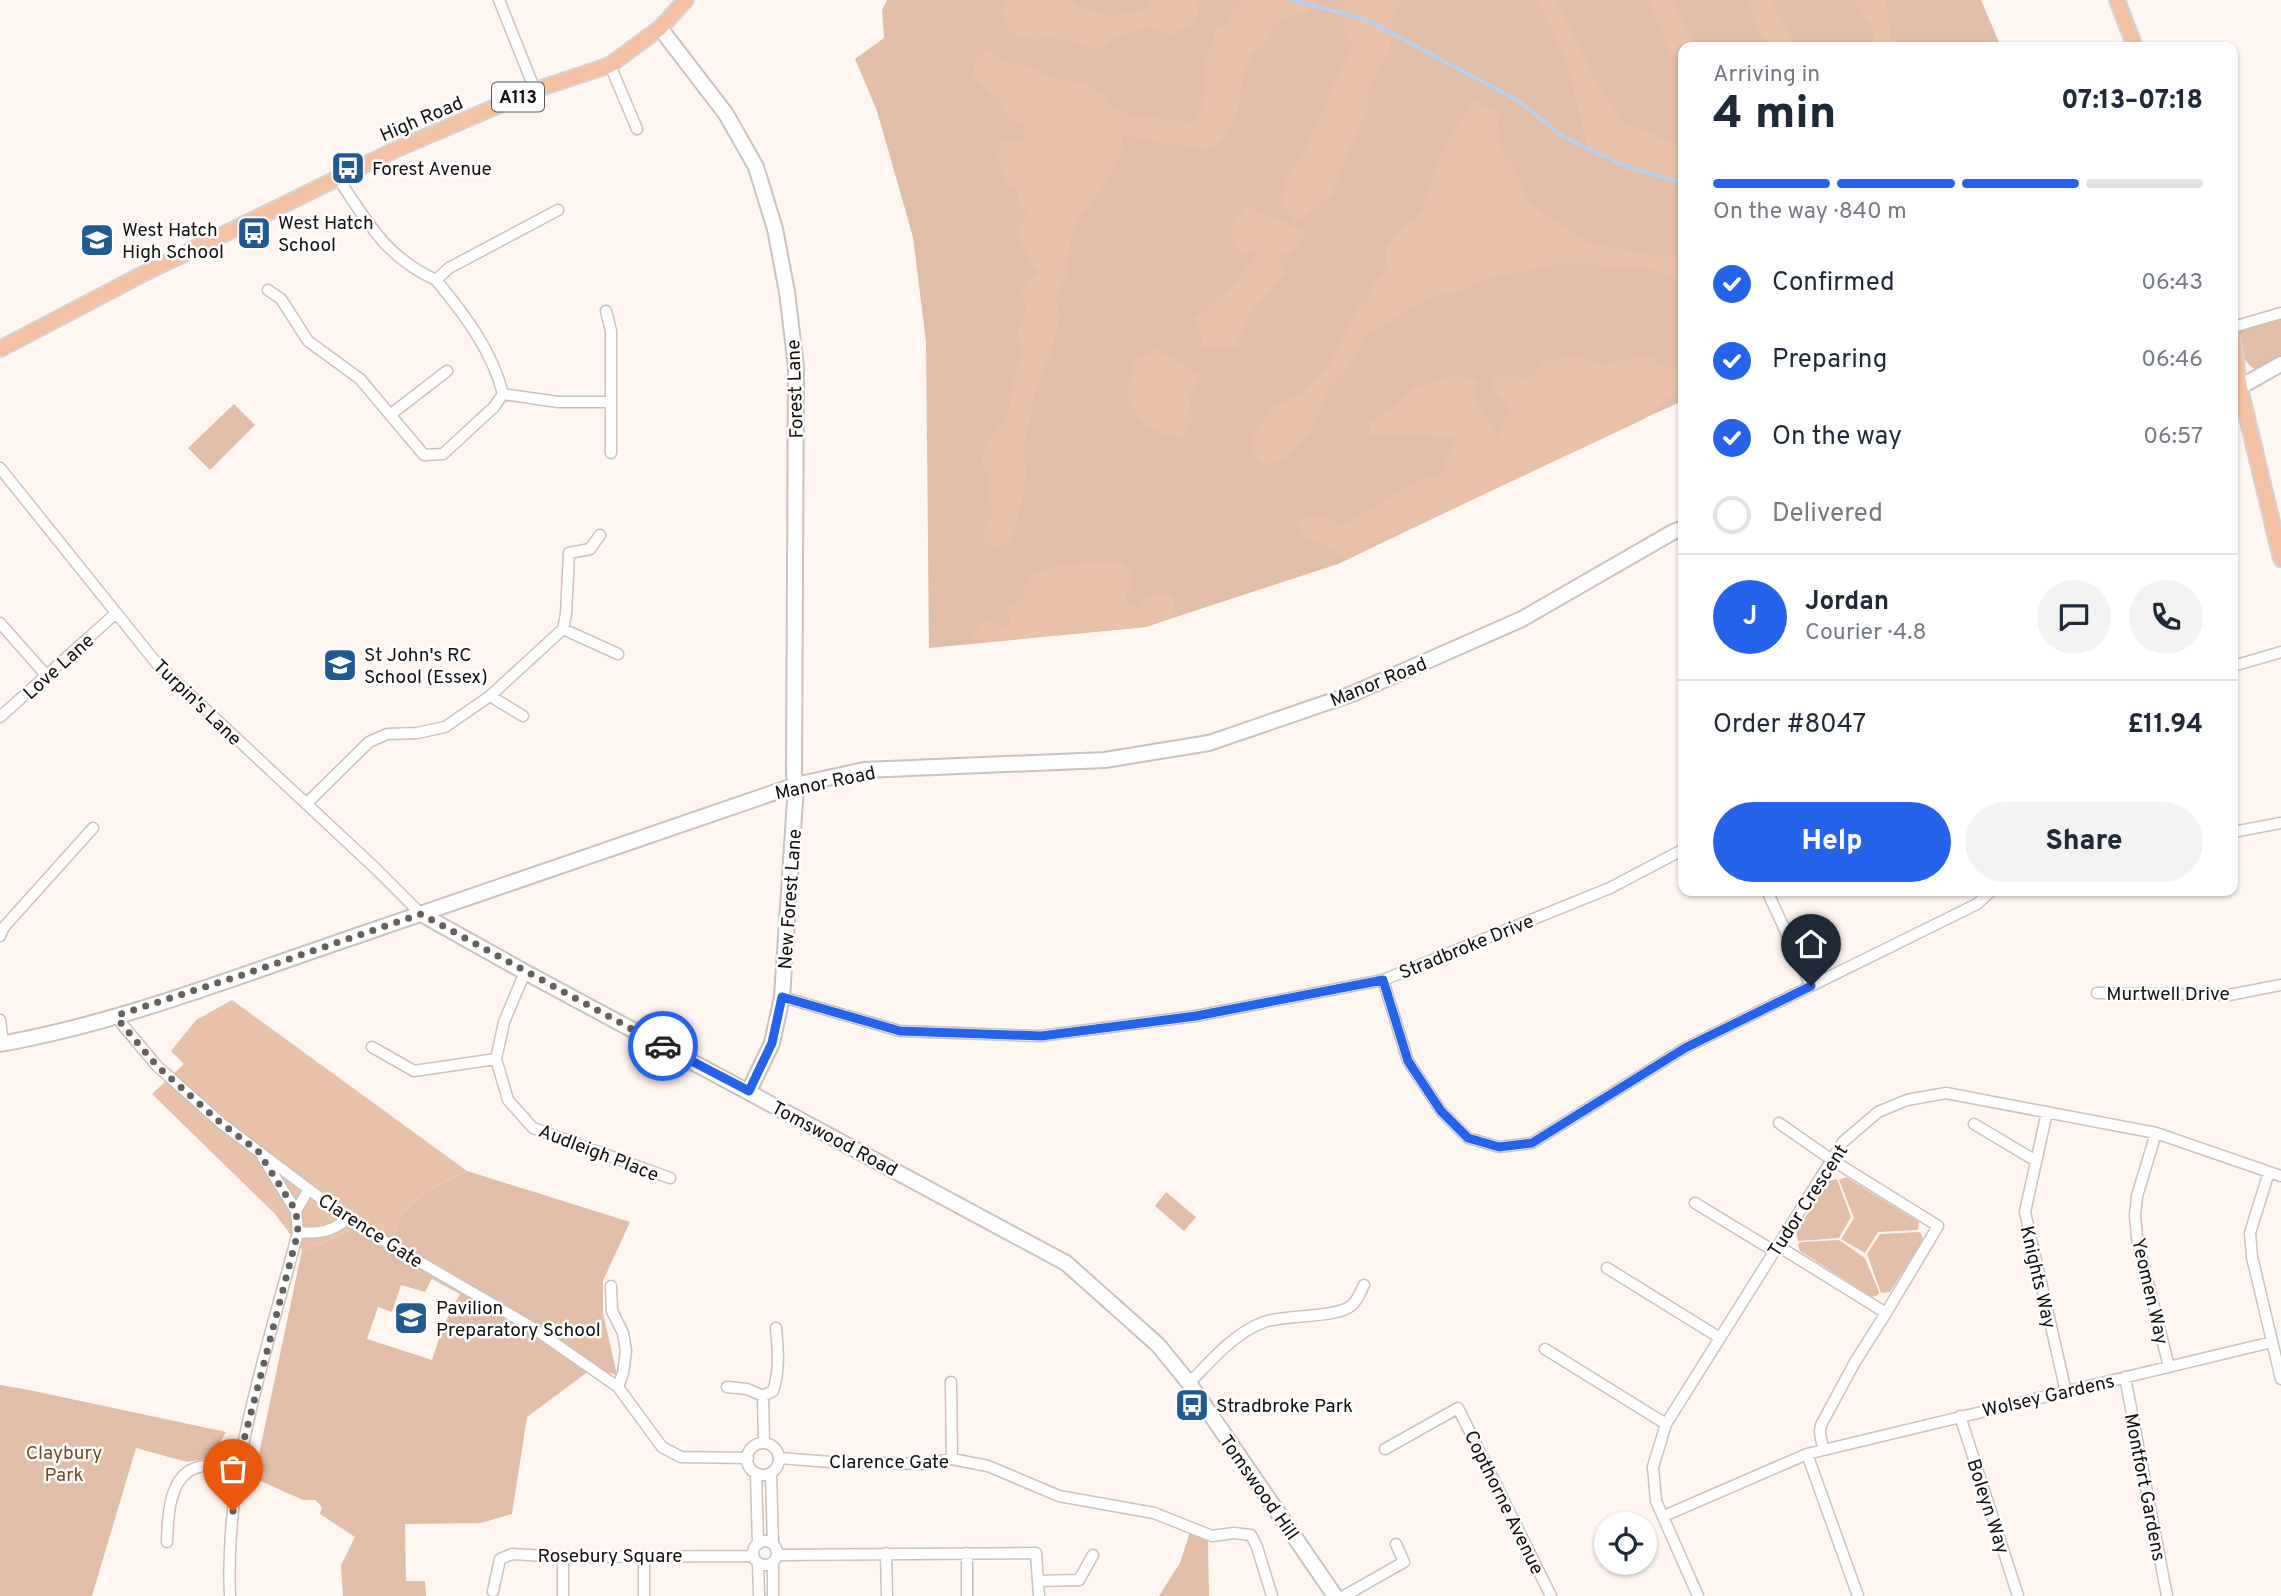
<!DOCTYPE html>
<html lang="en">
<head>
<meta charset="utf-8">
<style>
  :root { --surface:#fff; --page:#f2f2f3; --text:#1f2937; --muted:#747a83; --line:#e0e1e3; --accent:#2563eb }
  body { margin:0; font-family:Overpass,sans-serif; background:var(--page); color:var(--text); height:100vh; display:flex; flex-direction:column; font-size:26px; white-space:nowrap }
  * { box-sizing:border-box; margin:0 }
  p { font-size:23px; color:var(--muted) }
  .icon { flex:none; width:38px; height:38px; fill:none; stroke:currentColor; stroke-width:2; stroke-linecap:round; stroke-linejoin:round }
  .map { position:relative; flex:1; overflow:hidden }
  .side { position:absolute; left:1678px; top:42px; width:560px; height:854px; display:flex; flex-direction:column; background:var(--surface); border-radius:14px; box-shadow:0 2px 5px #0004 }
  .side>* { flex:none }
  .buttons { position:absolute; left:1594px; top:1512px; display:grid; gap:14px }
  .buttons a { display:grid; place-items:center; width:63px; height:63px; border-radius:50%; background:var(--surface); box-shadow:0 2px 5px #0004; font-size:35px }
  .pin { position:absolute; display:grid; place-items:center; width:60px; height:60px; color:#fff; margin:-72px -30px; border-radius:50% 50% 50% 0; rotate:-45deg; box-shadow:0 0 7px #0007 }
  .pin .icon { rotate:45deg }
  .courier { position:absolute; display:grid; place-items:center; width:70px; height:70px; margin:-35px; border:5px solid #2563eb; border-radius:50%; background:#fff; color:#222; box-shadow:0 2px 9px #0007 }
  .summary em { font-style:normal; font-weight:800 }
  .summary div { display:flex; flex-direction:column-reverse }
  .summary { display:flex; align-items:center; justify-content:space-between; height:119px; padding:0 35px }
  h1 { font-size:46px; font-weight:800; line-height:52px }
  .bar { display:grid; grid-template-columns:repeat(4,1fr); gap:10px 7px; align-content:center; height:84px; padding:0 35px }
  .bar i { height:9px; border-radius:5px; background:var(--line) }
  .bar .active { background:var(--accent) }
  .bar p { grid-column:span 4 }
  .line { display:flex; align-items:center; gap:18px; padding:0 35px; border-top:2px solid var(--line) }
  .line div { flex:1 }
  .round { display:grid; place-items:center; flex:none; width:74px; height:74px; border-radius:37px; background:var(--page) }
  ol { padding:0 35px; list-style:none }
  li { display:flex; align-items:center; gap:21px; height:77px }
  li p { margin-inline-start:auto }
  li .icon { padding:7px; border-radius:50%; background:var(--accent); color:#fff; stroke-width:4 }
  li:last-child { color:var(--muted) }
  li i { width:38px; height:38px; border:4px solid var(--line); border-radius:50% }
  .primary-button { display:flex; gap:14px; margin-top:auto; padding:14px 35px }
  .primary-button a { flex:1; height:80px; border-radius:42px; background:var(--accent); color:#fff; font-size:28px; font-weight:800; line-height:80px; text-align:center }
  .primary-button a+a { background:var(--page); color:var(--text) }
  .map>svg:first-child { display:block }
  .green { fill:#e2bda8; fill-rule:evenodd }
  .forest { fill:#e9c0a8 }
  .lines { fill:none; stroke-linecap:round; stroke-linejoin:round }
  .stream { stroke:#b2d1f3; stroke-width:3.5 }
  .street-casing { stroke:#c9c2bd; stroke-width:13 }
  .secondary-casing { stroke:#c9c2bd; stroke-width:18 }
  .primary-casing { stroke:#d4d4d4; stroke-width:18 }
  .street { stroke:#fff; stroke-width:10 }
  .secondary { stroke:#fff; stroke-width:14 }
  .primary { stroke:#f4c1a2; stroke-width:14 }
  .done { stroke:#65605e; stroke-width:7; stroke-dasharray:0 12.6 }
  .route { stroke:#2563eb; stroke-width:9 }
  .labels { text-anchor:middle; stroke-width:5; stroke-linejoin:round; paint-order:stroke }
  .shield { fill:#fff; stroke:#595756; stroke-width:2 }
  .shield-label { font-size:18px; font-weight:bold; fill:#120f0e }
  .street-label { font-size:19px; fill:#120f0e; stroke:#fff }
  .poi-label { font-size:19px; fill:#120f0e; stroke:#fff; text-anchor:start }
  .park-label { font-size:19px; fill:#7d4725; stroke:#fff }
</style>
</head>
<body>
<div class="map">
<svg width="2281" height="1596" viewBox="0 0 2281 1596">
  <rect width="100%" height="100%" fill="#fff6f2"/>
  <path class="green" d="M887 0H1981L2001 47H1684L1683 401 1622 428 1338 564 1173 618 1146 627 929 648 926 342 913 237 877 111 855 59 884 38 882 10Z
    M2281 318V357L2257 370C2241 362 2239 347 2237 330Z
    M234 404 255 425 210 470 188 448Z
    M467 1171 630 1222 603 1281V1313L617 1375 593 1368 527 1417 512 1514 481 1523 405 1524 406 1581H425L426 1596H343L341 1565 355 1537 320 1514 322 1507 315 1500H303L254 1478 302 1250 329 1241 352 1229 388 1251 401 1214 429 1190ZM432 1279 460 1294 444 1324 432 1360 367 1339 378 1307 392 1312 401 1285 425 1292Z
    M1846 1177 1919 1222 1918 1230 1878 1232 1865 1253 1841 1239 1854 1218 1839 1180Z
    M1837 1179 1851 1217 1839 1238 1798 1241 1796 1232 1828 1181Z
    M1166 1192 1196 1217 1184 1231 1155 1206Z
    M1918 1232 1921 1233 1923 1240 1890 1292 1881 1293 1867 1254 1880 1234Z
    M1839 1240 1865 1258 1879 1292 1878 1295 1872 1297 1800 1251 1798 1245 1800 1242Z
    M0 1385 29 1390 226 1432 211 1458 187 1462 136 1448 92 1596H0Z
    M1190 1532 1208 1541 1209 1596H1159L1180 1563Z"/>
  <path class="forest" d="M1010 0H1072L1076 6 1109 16 1147 9 1149 0H1196L1199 7 1195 24 1169 35 1149 28 1114 38 1097 51C1086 47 1072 39 1061 39 1029 36 1011 50 1002 9Z
    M1239 0H1317L1306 13 1289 17 1274 25 1265 45 1252 53 1242 82 1237 114 1222 141 1204 151C1186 144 1177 146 1160 143 1146 141 1137 135 1122 137L1121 156 1111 175 1080 217 1072 235 1068 257V274L1056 296 1060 318 1052 350 1035 393 1024 449 1026 472 1024 493 1011 541 994 547 986 545 982 532 987 521 995 513 989 499 988 476 982 464 984 447 1009 412 1012 382 1020 355 1018 331 1027 306 1021 293 1029 279 1039 274 1032 265 1016 233 1028 214 1017 205 1019 191 1006 182 997 151 1004 141 1024 140 1025 127 1004 114 998 98 971 77 976 61 986 49 1007 63 1020 62 1055 80 1085 82 1106 96 1111 107 1132 116 1191 122 1202 108 1204 88 1203 59 1213 44 1216 27 1230 22 1232 9 1241 4Z
    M1350 0H1403L1392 16 1390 51 1370 85 1367 112 1349 150 1332 195 1297 223 1282 204 1284 182 1303 153 1352 46 1343 29 1342 4Z
    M1535 0H1557L1594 78 1622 121 1683 148V182L1627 167 1588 149C1575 98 1565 43 1535 0Z
    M1648 0H1673L1695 47H1684L1683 74 1672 56Z
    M1748 0H1771L1796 47C1757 47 1759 33 1748 0Z
    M1852 0H1886L1892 47H1872L1874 29Z
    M1474 101 1497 112 1502 154 1512 162 1527 200 1554 221 1588 242 1651 256 1683 258V281L1644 268 1566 263 1496 276 1458 292 1432 296 1368 334 1343 374 1329 386 1311 433 1287 457 1265 466 1251 452 1253 436 1274 407 1303 392 1328 366 1356 310 1366 302 1374 283 1387 269 1385 247 1403 226 1423 212 1432 175 1445 144Z
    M1246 207C1268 213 1287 224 1308 233L1290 252 1279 257 1286 273 1248 316 1236 347H1204L1195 319 1236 283 1260 248 1241 255 1233 240V220Z
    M1157 349 1199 375 1189 400 1192 419 1183 438 1160 433 1140 421 1126 395 1136 359Z
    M1647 355 1663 366 1683 369 1684 385 1644 419 1346 559 1322 544 1301 538 1298 519 1325 517 1341 526 1414 483 1441 474 1455 438 1369 434 1370 423 1398 404 1414 388 1459 374 1477 381 1476 401 1487 416 1498 438 1509 408 1491 386 1497 376 1531 378 1544 359 1585 358 1601 364Z
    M1109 562 1122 563 1131 571V586L1126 594 1128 605 1143 607 1141 599 1160 593 1174 596 1173 618 1134 628 988 642 975 639 973 633 984 620 994 621 999 628 1011 624 1008 609 1024 597C1023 559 1082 564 1109 562Z
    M232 1000 467 1171 429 1190 401 1214 388 1252 352 1229 329 1241 302 1250 275 1214 152 1094 184 1064 171 1051 196 1020Z"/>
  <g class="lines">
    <path class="stream" d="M1292 0 1367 20 1517 100 1562 136 1627 167 1684 183"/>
    <g class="street-casing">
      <path id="street" d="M499 0 535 90
        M610 65 637 129
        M337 177C368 222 384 256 436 280L449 268 558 210
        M436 280C464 314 492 350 503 394
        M268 290 281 299 308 341 360 379 424 455 443 454 494 407 503 394
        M606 311 611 331V453
        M2233 327 2281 313
        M503 394 558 402H611
        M390 415 447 371
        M0 468 158 665 375 868 421 914
        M0 623 46 675
        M563 629 618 654
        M2233 666 2281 652
        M490 696 523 716
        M0 717 115 614
        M306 804 369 742 387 734 417 733 445 727 490 696 563 629 566 614 569 553 590 549 600 535
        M2233 832 2281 823
        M1767 891 1811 986
        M0 936 4 927 93 828
        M525 972 504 1022 496 1059 508 1100 533 1128 670 1178
        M1383 980 1408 1061 1441 1111 1468 1138 1499 1147 1532 1143 1685 1048 1977 904 1991 891
        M2097 993 2229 995 2281 985
        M782 997 900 1031 1040 1036 1196 1016 1383 980 1610 888 1684 849
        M118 1015 121 1023 157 1066 221 1123 323 1200 362 1228 533 1328 618 1387 662 1447 681 1457 748 1458
        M0 1020 3 1044
        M372 1047 414 1071 496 1059
        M2047 1112 2025 1212 2066 1392
        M1974 1124 2036 1161
        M2156 1133 2137 1196 2135 1215 2137 1238 2169 1367
        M263 1158 296 1211
        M2269 1172 2250 1233 2252 1257 2281 1379
        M1695 1203 1774 1251
        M298 1232C319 1234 332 1232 348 1218
        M1778 1246 1886 1313 1938 1226 1832 1160 1779 1123
        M1607 1268 1720 1338
        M611 1286 612 1311 623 1333 626 1351 623 1373 618 1387
        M1545 1349 1666 1424
        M2125 1377 2167 1596
        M951 1382 952 1459
        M1189 1383C1211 1361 1234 1333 1264 1322 1286 1314 1339 1319 1353 1304 1358 1299 1361 1291 1364 1285
        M727 1387 747 1389 763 1396 773 1391C780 1370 778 1350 776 1328
        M763 1396 764 1443
        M1960 1416 2018 1596
        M747 1459a16 16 0 1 1 32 0a16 16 0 1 1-32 0Z
        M1385 1449 1458 1408 1551 1596
        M1823 1449 1820 1432 1821 1425 1855 1362 1886 1313
        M1807 1454 1858 1596
        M779 1458 831 1462 923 1464 952 1459 988 1466 1059 1496 1154 1513 1212 1536 1234 1533 1251 1535 1257 1547 1272 1596
        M756 1473 758 1544
        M771 1473 773 1544
        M1664 1516 1807 1454 2272 1342
        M753 1553a12 12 0 1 1 24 0a12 12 0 1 1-24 0Z
        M167 1542C168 1520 168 1485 189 1471 202 1463 223 1466 238 1466
        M886 1553 887 1596
        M967 1553V1596
        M777 1555 1036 1553 1039 1596
        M644 1556V1596
        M758 1563 759 1596
        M773 1563V1596
        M1038 1581 1079 1580 1093 1555
        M493 1591 500 1559 512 1554 563 1557 753 1556
        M230 1596C224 1472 267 1351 298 1232L296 1211 309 1189
        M563 1596V1557
        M1344 1596 1404 1562 1396 1544
        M1698 1596 1656 1501 1653 1467 1666 1424 1843 1142 1878 1112 1907 1100 1946 1093 2156 1133 2281 1176"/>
    </g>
    <g class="secondary-casing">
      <path id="secondary" d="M660 28 726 114 756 167 775 229 787 292 796 367 794 775 796 785 782 997 772 1043 749 1091
        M2233 391 2281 364
        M421 914 525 972 1066 1263 1158 1345 1189 1383 1335 1596
        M0 1044C113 1024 222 982 330 945 485 892 641 838 796 785L864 770 1105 760 1209 743 1352 694 1522 619 1673 532 1684 528"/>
    </g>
    <g class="primary-casing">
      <path id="primary" d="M2117 0 2135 47
        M2233 340 2240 388 2281 559
        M0 349 139 276 399 148 535 90 610 65 660 28 686 0"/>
    </g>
    <use href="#street" class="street"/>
    <use href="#secondary" class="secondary"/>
    <use href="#primary" class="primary"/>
  </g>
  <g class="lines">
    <path class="done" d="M233 1511 239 1459 298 1232 296 1211 258 1151 221 1123 157 1066 121 1023 118 1015 242 975 421 914 663 1046"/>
    <path class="route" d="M663 1046 749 1091 772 1043 782 997 900 1031 1041 1036 1196 1016 1383 980 1408 1061 1441 1111 1468 1138 1499 1147 1532 1143 1685 1048 1811 986"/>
  </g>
  <defs>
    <g id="bus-square" transform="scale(1.75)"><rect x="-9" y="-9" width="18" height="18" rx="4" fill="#205a91" stroke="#fff"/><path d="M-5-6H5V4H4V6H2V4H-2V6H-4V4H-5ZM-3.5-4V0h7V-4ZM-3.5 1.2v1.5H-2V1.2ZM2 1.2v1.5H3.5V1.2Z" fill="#fff"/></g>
    <g id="school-square" transform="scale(1.75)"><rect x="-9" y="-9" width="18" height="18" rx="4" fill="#205a91" stroke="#fff"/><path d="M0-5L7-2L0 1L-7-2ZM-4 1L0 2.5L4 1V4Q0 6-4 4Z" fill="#fff"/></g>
  </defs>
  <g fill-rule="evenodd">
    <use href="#bus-square" x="348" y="168"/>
    <use href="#bus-square" x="254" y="233"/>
    <use href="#school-square" x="97" y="240"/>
    <use href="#school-square" x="340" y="665"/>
    <use href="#school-square" x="411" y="1318"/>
    <use href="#bus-square" x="1192" y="1405"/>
  </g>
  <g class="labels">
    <rect class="shield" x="492" y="82.5" width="52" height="29" rx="5"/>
    <g class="shield-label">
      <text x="518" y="103">A113</text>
    </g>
    <g class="street-label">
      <text transform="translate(421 118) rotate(-23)" y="7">High Road</text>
      <text transform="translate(794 389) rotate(-92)" y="7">Forest Lane</text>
      <text transform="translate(58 666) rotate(-42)" y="7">Love Lane</text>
      <text transform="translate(1378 681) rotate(-22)" y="7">Manor Road</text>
      <text transform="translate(198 702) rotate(44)" y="7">Turpin's Lane</text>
      <text transform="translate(825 782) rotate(-12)" y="7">Manor Road</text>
      <text transform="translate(789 899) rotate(-86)" y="7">New Forest Lane</text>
      <text transform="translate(1466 946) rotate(-22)" y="7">Stradbroke Drive</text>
      <text x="2168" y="1000">Murtwell Drive</text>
      <text transform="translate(835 1138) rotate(28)" y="7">Tomswood Road</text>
      <text transform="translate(599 1152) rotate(21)" y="7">Audleigh Place</text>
      <text transform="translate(1807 1200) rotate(-57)" y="7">Tudor Crescent</text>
      <text transform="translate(371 1230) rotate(33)" y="7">Clarence Gate</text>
      <text transform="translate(2039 1277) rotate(77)" y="7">Knights Way</text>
      <text transform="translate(2151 1291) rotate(77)" y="7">Yeomen Way</text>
      <text transform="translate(2048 1395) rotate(-13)" y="7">Wolsey Gardens</text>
      <text x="889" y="1468">Clarence Gate</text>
      <text transform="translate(1260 1487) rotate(55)" y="7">Tomswood Hill</text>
      <text transform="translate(2146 1487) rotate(79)" y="7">Montfort Gardens</text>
      <text transform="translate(1505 1502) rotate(64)" y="7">Copthorne Avenue</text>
      <text transform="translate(1989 1506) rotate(72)" y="7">Boleyn Way</text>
      <text x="610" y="1562">Rosebury Square</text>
    </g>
    <g class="poi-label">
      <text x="372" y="175">Forest Avenue</text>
      <text x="278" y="229">West Hatch<tspan x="278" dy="22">School</tspan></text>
      <text x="122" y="236">West Hatch<tspan x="122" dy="22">High School</tspan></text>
      <text x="364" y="661">St John's RC<tspan x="364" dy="22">School (Essex)</tspan></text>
      <text x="436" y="1314">Pavilion<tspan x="436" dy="22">Preparatory School</tspan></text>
      <text x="1216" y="1412">Stradbroke Park</text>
    </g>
    <g class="park-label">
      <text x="64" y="1459">Claybury<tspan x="64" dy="22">Park</tspan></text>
    </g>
  </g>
</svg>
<div class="buttons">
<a><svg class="icon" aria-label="locate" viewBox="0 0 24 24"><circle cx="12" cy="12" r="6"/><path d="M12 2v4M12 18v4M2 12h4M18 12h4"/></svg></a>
</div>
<div class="pin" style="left:233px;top:1511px;background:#ea580c"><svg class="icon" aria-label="bag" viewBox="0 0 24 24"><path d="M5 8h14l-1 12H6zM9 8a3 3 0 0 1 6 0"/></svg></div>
<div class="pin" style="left:1811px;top:986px;background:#1f2937"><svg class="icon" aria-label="home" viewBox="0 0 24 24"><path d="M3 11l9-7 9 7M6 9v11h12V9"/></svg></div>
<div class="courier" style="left:663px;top:1046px"><svg class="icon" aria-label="car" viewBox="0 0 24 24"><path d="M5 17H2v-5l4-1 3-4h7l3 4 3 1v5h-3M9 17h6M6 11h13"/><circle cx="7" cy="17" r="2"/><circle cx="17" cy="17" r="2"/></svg></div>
<section class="side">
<div class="summary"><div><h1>4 min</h1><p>Arriving in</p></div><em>07:13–07:18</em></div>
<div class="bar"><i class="active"></i><i class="active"></i><i class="active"></i><i></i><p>On the way · 840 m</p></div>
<ol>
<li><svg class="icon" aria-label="check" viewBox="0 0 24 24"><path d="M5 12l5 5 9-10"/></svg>Confirmed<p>06:43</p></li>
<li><svg class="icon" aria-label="check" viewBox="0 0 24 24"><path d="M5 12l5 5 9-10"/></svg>Preparing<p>06:46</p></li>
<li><svg class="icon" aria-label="check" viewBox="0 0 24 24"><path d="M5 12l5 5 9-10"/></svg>On the way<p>06:57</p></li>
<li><i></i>Delivered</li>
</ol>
<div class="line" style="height:126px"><b class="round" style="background:var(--accent);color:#fff">J</b><div><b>Jordan</b><p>Courier · 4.8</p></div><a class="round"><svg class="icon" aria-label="chat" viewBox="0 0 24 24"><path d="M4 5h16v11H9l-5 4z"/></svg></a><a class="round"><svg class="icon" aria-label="phone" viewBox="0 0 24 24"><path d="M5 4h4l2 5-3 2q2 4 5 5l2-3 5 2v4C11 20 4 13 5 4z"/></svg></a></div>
<div class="line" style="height:91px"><div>Order #8047</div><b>£11.94</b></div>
<div class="primary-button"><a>Help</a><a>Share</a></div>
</section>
</div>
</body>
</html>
